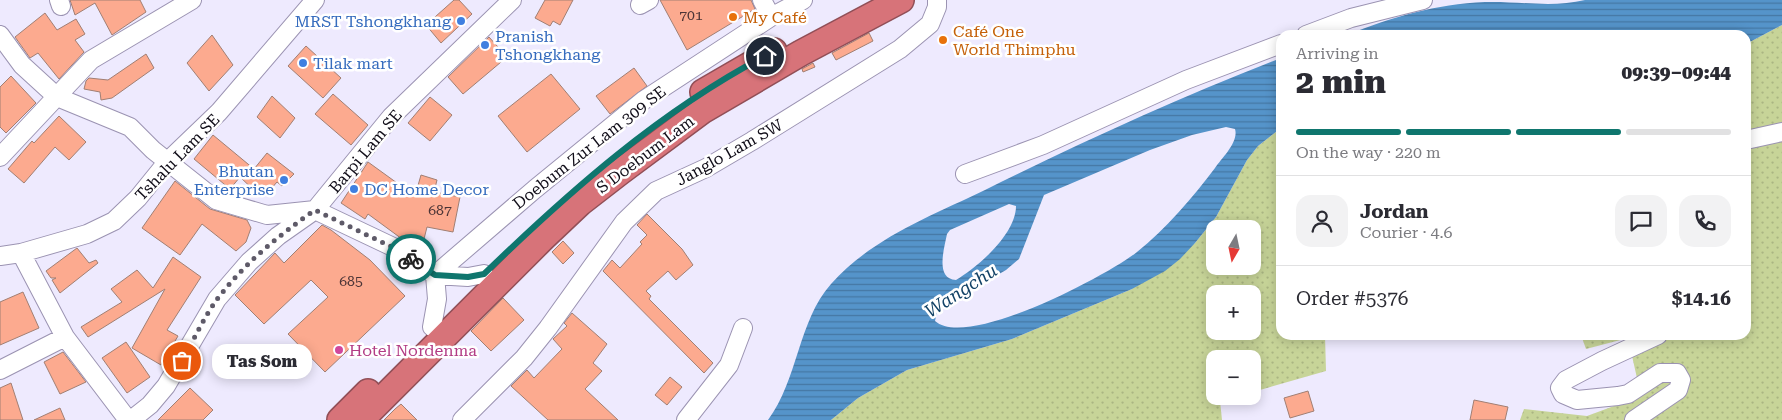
<!DOCTYPE html>
<html lang="en">
<head>
<meta charset="utf-8">
<style>
  :root { --surface:#fff; --page:#f2f2f3; --text:#2b2b33; --muted:#7c7c81; --line:#e1e1e2; --accent:#0f766e }
  body { margin:0; font-family:"Roboto Serif",serif; background:var(--page); color:var(--text); height:100vh; display:flex; flex-direction:column; font-size:19px; white-space:nowrap }
  * { box-sizing:border-box; margin:0 }
  p { font-size:16px; color:var(--muted) }
  .icon { flex:none; width:28px; height:28px; fill:none; stroke:currentColor; stroke-width:2; stroke-linecap:round; stroke-linejoin:round }
  .map { position:relative; flex:1; overflow:hidden }
  .sheet { position:absolute; left:1276px; top:30px; width:475px; height:310px; display:flex; flex-direction:column; background:var(--surface); border-radius:15px; box-shadow:0 2px 12px #0003 }
  .sheet>* { flex:none }
  .needle { width:32px; rotate:189deg }
  .buttons { position:absolute; left:1206px; top:220px; display:grid; gap:10px }
  .buttons a { display:grid; place-items:center; width:55px; height:55px; border-radius:10px; background:var(--surface); box-shadow:0 2px 12px #0003; font-size:25px }
  .pin { position:absolute; display:grid; place-items:center; width:42px; height:42px; color:#fff; margin:-21px; border:2px solid #fff; border-radius:50%; box-shadow:0 1px 5px #0007 }
  .courier { position:absolute; display:grid; place-items:center; width:50px; height:50px; margin:-25px; border:4px solid #0f766e; border-radius:50%; background:#fff; color:#222; box-shadow:0 1px 6px #0007 }
  .bubble { position:absolute; height:35px; border-radius:15px; background:var(--surface); box-shadow:0 2px 12px #0003; font-size:16px; font-weight:800; line-height:35px; text-align:center }
  .summary em { font-style:normal; font-weight:800 }
  .summary div { display:flex; flex-direction:column-reverse }
  .summary { display:flex; align-items:center; justify-content:space-between; height:85px; padding:0 20px }
  h1 { font-size:32px; font-weight:800; line-height:38px }
  .bar { display:grid; grid-template-columns:repeat(4,1fr); gap:8px 5px; align-content:center; height:60px; padding:0 20px }
  .bar i { height:6px; border-radius:4px; background:var(--line) }
  .bar .on { background:var(--accent) }
  .bar p { grid-column:span 4 }
  .line { display:flex; align-items:center; gap:12px; padding:0 20px; border-top:1px solid var(--line) }
  .line div { flex:1 }
  .round { display:grid; place-items:center; flex:none; width:52px; height:52px; border-radius:15px; background:var(--page) }
  .map>svg:first-child { display:block }
  .grass { fill:url(#grass-dots); fill-rule:evenodd }
  .water { fill:url(#water-rules); fill-rule:evenodd }
  .building { fill:#fcaa8f; stroke:#a17f73 }
  .lines { fill:none; stroke-linecap:round; stroke-linejoin:round }
  .minor-casing { stroke:#9b93b2; stroke-width:20 }
  .highway-casing { stroke:#914f57; stroke-width:28 }
  .minor { stroke:#fff; stroke-width:18 }
  .highway { stroke:#d77379; stroke-width:25 }
  .done { stroke:#5e5a68; stroke-width:5; stroke-dasharray:0 9 }
  .route { stroke:#0f766e; stroke-width:6 }
  .food-dot { fill:#e8710a; stroke:#fff; stroke-width:2 }
  .shop-dot { fill:#3f7fe0; stroke:#fff; stroke-width:2 }
  .hotel-dot { fill:#d1479c; stroke:#fff; stroke-width:2 }
  .labels { text-anchor:middle; stroke-width:5; stroke-linejoin:round; paint-order:stroke }
  .number-label { font-size:14px; fill:#4b3436 }
  .food-label { font-size:16px; fill:#c56008; stroke:#fff; text-anchor:start }
  .shop-label { font-size:16px; fill:#366cbe; stroke:#fff; text-anchor:start }
  .street-label { font-size:16px; fill:#100d18; stroke:#fff }
  .hotel-label { font-size:16px; fill:#b23c85; stroke:#fff; text-anchor:start }
  .water-label { font-size:18px; font-style:italic; fill:#134367; stroke:#fff }
</style>
</head>
<body>
<div class="map">
<svg width="1782" height="420" viewBox="0 0 1782 420">
  <defs>
    <pattern id="grass-dots" width="8" height="8" patternUnits="userSpaceOnUse" patternTransform="scale(1.25)"><rect width="8" height="8" fill="#c7d498"/><path d="M2 2h.1M6 6h.1" fill="none" stroke="#aab582" stroke-width="1.8" stroke-linecap="round"/></pattern>
    <pattern id="water-rules" width="6" height="5" patternUnits="userSpaceOnUse" patternTransform="scale(1.25)"><rect width="6" height="5" fill="#5594ca"/><path d="M0 2.5h6" fill="none" stroke="#4577a3"/></pattern>
  </defs>
  <rect width="100%" height="100%" fill="#eeeafe"/>
  <path class="grass" d="M1782 25V420H1520L1524 409 1587 416 1641 396 1628 338 1586 349 1581 335H1746V44Z
    M1281 128V335H1325L1326 371 1253 392 1252 359H1215V396H1236L1220 401 1222 420H831L858 398 907 370 1012 339 1132 289 1195 243 1216 217 1247 160 1258 146ZM1215 229H1252V266H1215ZM1215 294H1252V331H1215Z"/>
  <path class="water" d="M1585 0H1782V25L1746 44V35H1347C1392 17 1436 4 1485 2 1519 1 1552 8 1585 0Z
    M1281 58V128L1258 146 1247 160 1216 217 1195 243 1180 259 1165 271 1132 289 1012 339 907 370 858 398 831 420H768C798 380 798 321 831 284 872 238 931 216 985 190 1082 142 1180 97 1281 58ZM1226 127 1235 129C1239 142 1222 158 1215 168 1193 197 1166 229 1137 252 1108 275 967 350 935 321L937 312 941 308 1006 270 1019 259 1044 195 1150 150 1192 135ZM1009 204 1016 206C1016 234 978 267 956 280 935 279 944 249 947 234L950 230Z"/>
  <path class="building" d="M70 0H140L146 12 112 35 95 3 75 15Z
    M454 0H459L472 14 441 43 426 25Z
    M545 0H573L560 25 553 21 550 26 535 18Z
    M660 0H751L755 9 687 50Z
    M45 13 57 30 76 19 85 34 75 40 84 52 59 79 38 53 30 58 15 37Z
    M869 33 873 41 836 60 832 53Z
    M212 35 233 65 209 91 187 63Z
    M489 37 507 57 463 94 448 77Z
    M306 46 341 78 323 98 288 66Z
    M146 54 154 68 112 98 101 100 100 92 84 89 86 81 89 78 108 80Z
    M813 63 815 67 803 72 802 69Z
    M634 68 647 86 610 114 596 96Z
    M551 74 580 109 527 152 498 116Z
    M11 76 36 103 6 133 0 127V87Z
    M333 94 368 125 351 145 315 114Z
    M272 96 295 118 280 138 257 117Z
    M430 97 452 115 430 141 408 123Z
    M59 116 86 142 69 160 55 147 24 183 8 169 32 141 34 143Z
    M213 135 254 169 267 153 294 174 282 186 277 182 270 190 266 186 258 194 240 177 230 189 194 159Z
    M368 162 415 196 421 175 437 180 434 192 460 197 453 232 427 227 421 251 417 250 368 214 365 219 341 203Z
    M175 181 210 209 247 220 251 228 246 242 236 251 202 224 180 255 142 228Z
    M647 214 682 249 693 265 676 280 668 271 646 291 651 296 649 299 713 363 704 373 603 271 612 260 620 268 642 244 640 242 647 235 637 225Z
    M322 225 331 230 370 260 405 296 325 372 288 334 328 297 311 280 264 324 235 295 275 253 284 263Z
    M563 241 574 253 563 264 552 252Z
    M77 248 89 263 96 260 98 263 60 293 52 280 56 278H51L46 271Z
    M173 257 201 277 167 330 178 336 161 365 132 348 165 289 88 337 81 327 122 302 111 289 137 270 153 288Z
    M23 292 39 328 0 345V302Z
    M503 298 524 320 491 351 471 331Z
    M572 313 607 344 593 363 602 371 585 389 618 420H548L511 386 527 370 534 378 562 349 553 339 567 326 564 323Z
    M126 342 150 377 127 393 102 358Z
    M63 352 86 382 60 394 44 362Z
    M670 377 682 387 667 405 655 395Z
    M11 383 23 420H0V388Z
    M190 388 213 410 203 420H158Z
    M1308 391 1314 411 1290 418 1284 398Z
    M1474 400 1508 407 1505 420H1470Z
    M401 404 417 420H384L395 409Z
    M60 408 65 420H34Z"/>
  <g class="lines">
    <g class="minor-casing">
      <path id="minor" d="M59 0 61 6
        M762 0 771 17
        M640 5 649 0
        M0 35 22 65 57 97 130 127 153 150 216 200 267 215 315 210 393 247 435 275 468 277 484 274
        M1306 35 1351 18 1423 0
        M1746 140 1782 132
        M0 157 91 60 192 0
        M965 174 1043 145 1186 80 1281 44
        M21 253 65 337 128 420
        M0 256 21 253 87 234 114 221 138 198 168 161 219 112 315 0
        M435 275 535 189 644 100 771 17 803 0
        M432 327 437 299 435 275
        M0 370 65 337
        M131 420 150 405 166 386 217 299 249 262 278 236 315 210 391 117 512 0
        M462 420 524 358 548 328 624 222 656 191 706 168 752 141 900 49 930 24 937 7V0
        M686 420 729 365 743 328
        M1634 420 1678 390 1681 380 1677 373H1660L1628 394 1618 396 1577 400 1563 394 1560 388 1566 380 1602 361 1658 335"/>
    </g>
    <g class="highway-casing">
      <path id="highway" d="M703 92 774 51
        M340 420 368 392
        M361 420 543 238 580 203 620 172 702 111 801 53 901 0"/>
    </g>
    <use href="#minor" class="minor"/>
    <use href="#highway" class="highway"/>
  </g>
  <g class="lines">
    <path class="done" d="M182 361C193 341 204 317 218 298 246 262 278 236 315 210L392 247 411 259"/>
    <path class="route" d="M411 259 435 275 468 277 484 274C570 191 659 112 765 56"/>
  </g>
  <g class="food-dot">
    <circle cx="733" cy="17" r="5"/>
    <circle cx="943" cy="40" r="5"/>
  </g>
  <g class="shop-dot">
    <circle cx="461" cy="21" r="5"/>
    <circle cx="485" cy="45" r="5"/>
    <circle cx="303" cy="63" r="5"/>
    <circle cx="284" cy="180" r="5"/>
    <circle cx="354" cy="189" r="5"/>
  </g>
  <circle class="hotel-dot" cx="339" cy="350" r="5"/>
  <g class="labels">
    <g class="number-label">
      <text x="691" y="20">701</text>
      <text x="440" y="215">687</text>
      <text x="351" y="286">685</text>
    </g>
    <g class="food-label">
      <text x="743" y="23">My Café</text>
      <text x="953" y="37">Café One<tspan x="953" dy="18">World Thimphu</tspan></text>
    </g>
    <g class="shop-label">
      <text x="451" y="27" text-anchor="end">MRST Tshongkhang</text>
      <text x="495" y="42">Pranish<tspan x="495" dy="18">Tshongkhang</tspan></text>
      <text x="313" y="69">Tilak mart</text>
      <text x="274" y="177" text-anchor="end">Bhutan<tspan x="274" dy="18">Enterprise</tspan></text>
      <text x="364" y="195">DC Home Decor</text>
    </g>
    <g class="street-label">
      <text transform="translate(589 147) rotate(-38)" y="6">Doebum Zur Lam 309 SE</text>
      <text transform="translate(365 151) rotate(-50)" y="6">Barpi Lam SE</text>
      <text transform="translate(729 152) rotate(-29)" y="6">Janglo Lam SW</text>
      <text transform="translate(645 154) rotate(-37)" y="6">S Doebum Lam</text>
      <text transform="translate(177 157) rotate(-46)" y="6">Tshalu Lam SE</text>
    </g>
    <g class="hotel-label">
      <text x="349" y="356">Hotel Nordenma</text>
    </g>
    <g class="water-label">
      <text transform="translate(961 291) rotate(-33)" y="6">Wangchu</text>
    </g>
  </g>
</svg>
<div class="buttons">
<a><svg class="needle" viewBox="-14 -14 28 28"><path d="M0-13l5 13h-10z" fill="#e53935"/><path d="M0 13l5-13h-10z" fill="#7c7c81"/></svg></a>
<a>+</a>
<a>−</a>
</div>
<div class="pin" style="left:182px;top:361px;background:#ea580c"><svg class="icon" aria-label="bag" viewBox="0 0 24 24"><path d="M5 8h14l-1 12H6zM9 8a3 3 0 0 1 6 0"/></svg></div>
<div class="pin" style="left:765px;top:56px;background:#1f2937"><svg class="icon" aria-label="home" viewBox="0 0 24 24"><path d="M3 11l9-7 9 7M6 9v11h12V9"/></svg></div>
<div class="courier" style="left:411px;top:259px"><svg class="icon" aria-label="bike" viewBox="0 0 24 24"><circle cx="6" cy="16" r="4"/><circle cx="18" cy="16" r="4"/><path d="M6 16l4-8h5l3 8M10 8l3 8H6M13 5h3"/></svg></div>
<div class="bubble" style="left:212px;top:344px;width:100px">Tas Som</div>
<section class="sheet">
<div class="summary"><div><h1>2 min</h1><p>Arriving in</p></div><em>09:39–09:44</em></div>
<div class="bar"><i class="on"></i><i class="on"></i><i class="on"></i><i></i><p>On the way · 220 m</p></div>
<div class="line" style="height:90px"><a class="round"><svg class="icon" aria-label="person" viewBox="0 0 24 24"><circle cx="12" cy="8" r="4"/><path d="M4 21q1-7 8-7t8 7"/></svg></a><div><b>Jordan</b><p>Courier · 4.6</p></div><a class="round"><svg class="icon" aria-label="chat" viewBox="0 0 24 24"><path d="M4 5h16v11H9l-5 4z"/></svg></a><a class="round"><svg class="icon" aria-label="phone" viewBox="0 0 24 24"><path d="M5 4h4l2 5-3 2q2 4 5 5l2-3 5 2v4C11 20 4 13 5 4z"/></svg></a></div>
<div class="line" style="height:65px"><div>Order #5376</div><b>$14.16</b></div>
</section>
</div>
</body>
</html>
